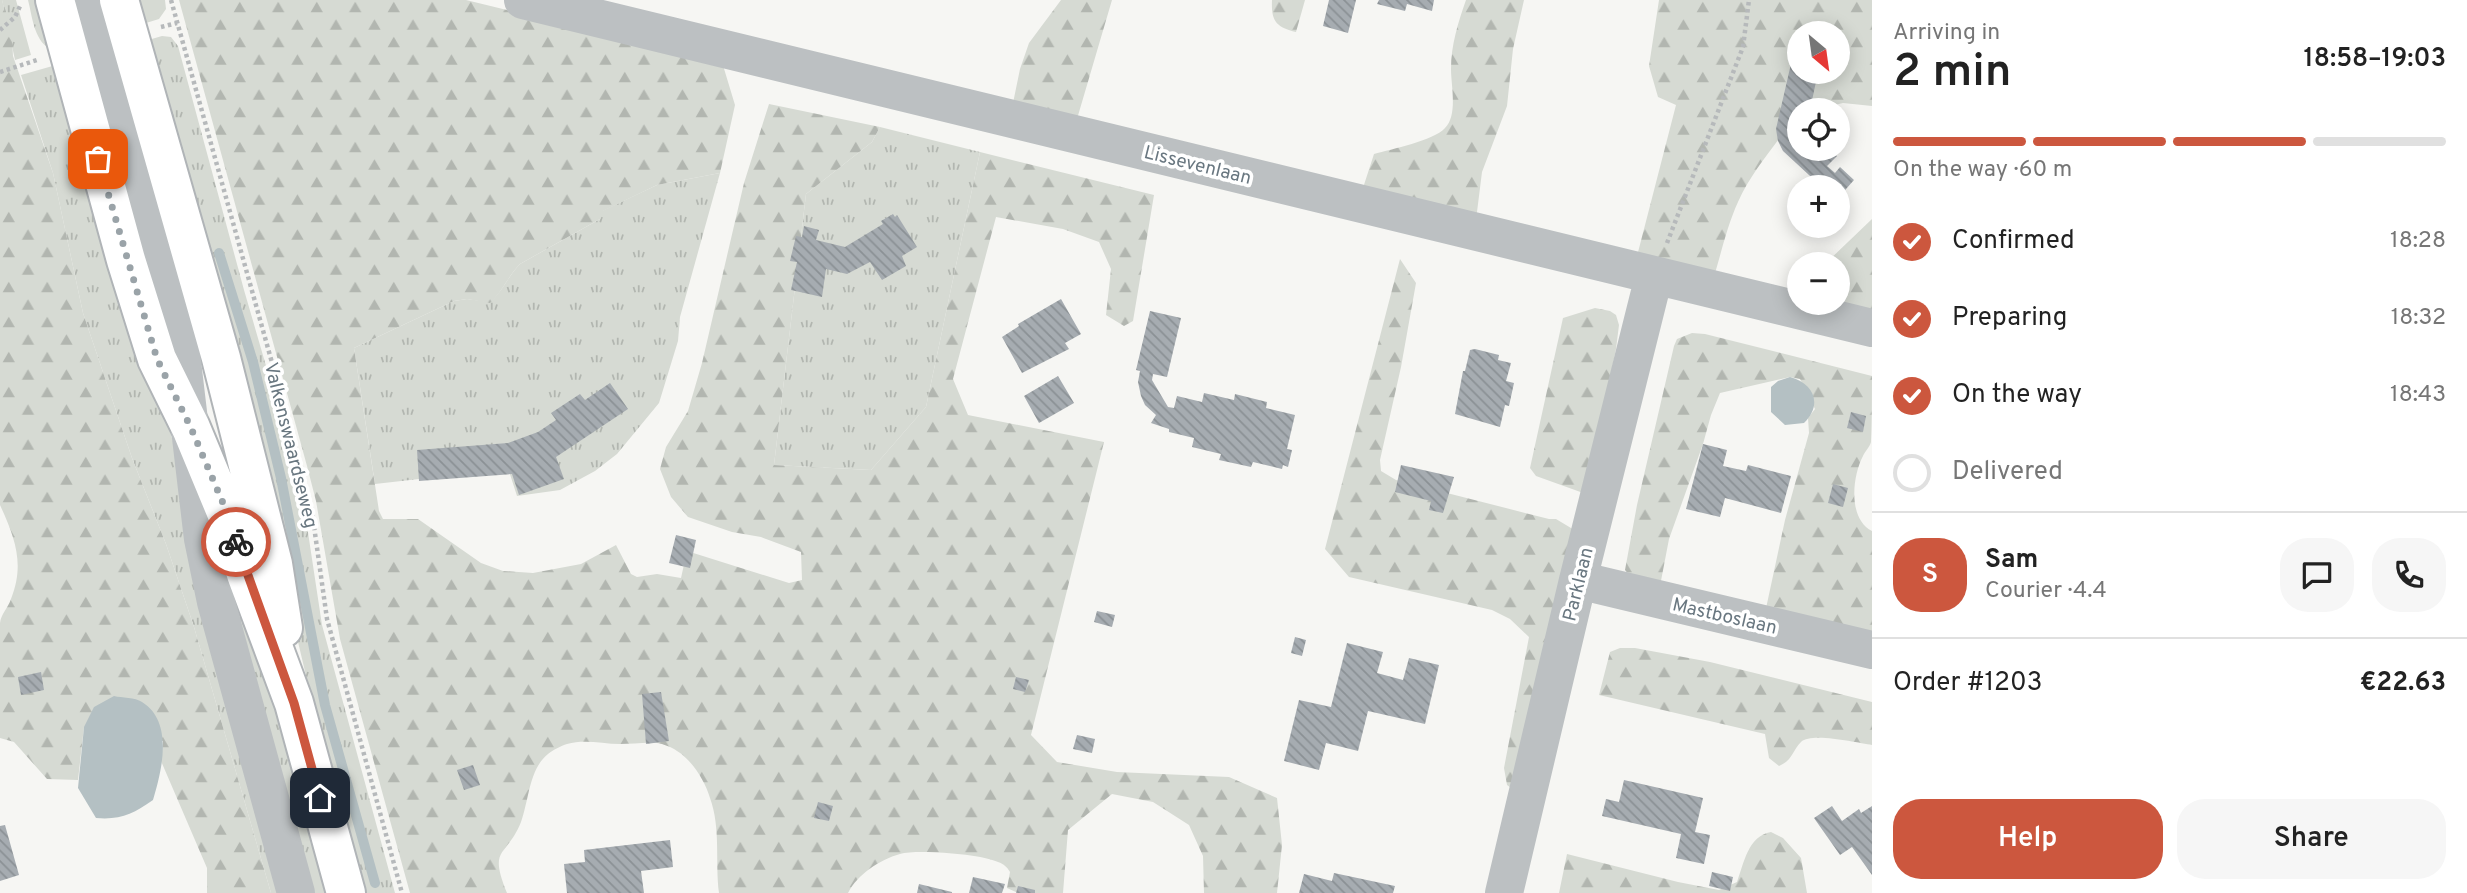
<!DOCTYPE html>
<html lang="en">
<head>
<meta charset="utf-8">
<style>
  :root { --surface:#fff; --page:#f6f6f6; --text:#222; --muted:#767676; --line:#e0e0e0; --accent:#cc573e }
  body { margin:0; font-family:Overpass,sans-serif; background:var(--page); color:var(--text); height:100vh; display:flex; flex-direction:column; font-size:26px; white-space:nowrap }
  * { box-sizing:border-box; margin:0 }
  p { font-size:23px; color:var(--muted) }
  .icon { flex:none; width:38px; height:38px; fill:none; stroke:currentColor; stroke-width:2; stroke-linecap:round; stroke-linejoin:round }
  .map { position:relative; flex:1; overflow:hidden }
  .sheet { display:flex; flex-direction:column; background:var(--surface); width:595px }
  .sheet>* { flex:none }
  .needle { width:46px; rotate:151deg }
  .tools { position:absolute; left:1787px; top:21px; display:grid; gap:14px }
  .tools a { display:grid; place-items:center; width:63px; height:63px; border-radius:50%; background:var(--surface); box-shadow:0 4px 18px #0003; font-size:35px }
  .pin { position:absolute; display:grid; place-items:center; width:60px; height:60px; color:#fff; margin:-30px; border-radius:14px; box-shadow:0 4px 10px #0006 }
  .courier { position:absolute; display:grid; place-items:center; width:70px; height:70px; margin:-35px; border:5px solid #cc573e; border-radius:50%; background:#fff; color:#222; box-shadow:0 2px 9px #0007 }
  .overview em { font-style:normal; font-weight:600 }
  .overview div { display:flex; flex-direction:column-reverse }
  .overview { display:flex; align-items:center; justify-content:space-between; height:119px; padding:0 21px }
  h1 { font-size:46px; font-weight:600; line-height:52px }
  .bar { display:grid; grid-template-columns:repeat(4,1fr); gap:10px 7px; align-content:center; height:84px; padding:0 21px }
  .bar i { height:9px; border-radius:5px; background:var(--line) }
  .bar .on { background:var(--accent) }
  .bar p { grid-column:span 4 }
  .line { display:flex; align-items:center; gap:18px; padding:0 21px; border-top:2px solid var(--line) }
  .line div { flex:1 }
  .round { display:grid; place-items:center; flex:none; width:74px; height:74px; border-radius:28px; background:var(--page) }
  ol { padding:0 21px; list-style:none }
  li { display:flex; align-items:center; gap:21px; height:77px }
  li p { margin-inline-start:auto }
  li .icon { padding:7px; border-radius:50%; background:var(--accent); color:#fff; stroke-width:4 }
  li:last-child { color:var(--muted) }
  li i { width:38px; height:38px; border:4px solid var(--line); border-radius:50% }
  .button { display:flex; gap:14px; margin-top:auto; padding:14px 21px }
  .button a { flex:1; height:80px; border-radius:28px; background:var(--accent); color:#fff; font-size:28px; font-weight:600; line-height:80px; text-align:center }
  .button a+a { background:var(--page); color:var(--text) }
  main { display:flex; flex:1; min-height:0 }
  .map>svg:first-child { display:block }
  .grass { fill:url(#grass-tufts) }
  .forest { fill:url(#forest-firs); fill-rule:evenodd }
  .water { fill:#b4c0c3 }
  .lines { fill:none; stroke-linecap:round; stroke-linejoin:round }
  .stream { stroke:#b4c0c3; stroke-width:10 }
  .building { fill:url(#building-back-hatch) }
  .major-casing { stroke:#b0b4b7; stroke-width:42 }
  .path { stroke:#b6b9bb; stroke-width:4.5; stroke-dasharray:3.5 3.5; stroke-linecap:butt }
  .minor { stroke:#bcc0c2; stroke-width:38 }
  .major { stroke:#fff; stroke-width:38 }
  .done { stroke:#9aa3a8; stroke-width:7; stroke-dasharray:0 12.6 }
  .route { stroke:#cc573e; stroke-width:9 }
  .labels { text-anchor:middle; stroke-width:7; stroke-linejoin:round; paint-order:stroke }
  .street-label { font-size:19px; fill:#697780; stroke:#fff }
</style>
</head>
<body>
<main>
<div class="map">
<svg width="1872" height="893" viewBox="0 0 1872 893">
  <defs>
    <pattern id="grass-tufts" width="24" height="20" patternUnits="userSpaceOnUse" patternTransform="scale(1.75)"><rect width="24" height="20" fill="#d6dad3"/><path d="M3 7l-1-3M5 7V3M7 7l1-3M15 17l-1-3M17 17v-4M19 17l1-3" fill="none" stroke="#b2b6b0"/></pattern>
    <pattern id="forest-firs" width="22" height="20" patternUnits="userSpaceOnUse" patternTransform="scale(1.75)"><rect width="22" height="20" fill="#d6dad3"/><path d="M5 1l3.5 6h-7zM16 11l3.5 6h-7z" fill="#b2b6b0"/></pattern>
    <pattern id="building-back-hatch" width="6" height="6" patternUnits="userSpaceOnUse" patternTransform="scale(1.75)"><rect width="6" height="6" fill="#a6acb1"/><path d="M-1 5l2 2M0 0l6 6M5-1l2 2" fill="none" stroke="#8b9195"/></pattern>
  </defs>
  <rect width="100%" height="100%" fill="#f6f6f3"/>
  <path class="grass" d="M2 0H16L31 55 15 60Z
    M28 0H46L49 48C34 40 32 15 28 0Z
    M131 0H165L166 9 159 19 133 27Z
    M162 36 171 37 178 46 244 290 301 486 322 625 395 893H361L326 760 262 490 138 43Z
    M63 63 174 445 288 893H271L194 627 166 544 132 458 83 313 53 173 21 75Z
    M880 127 980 152 926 407 871 470 774 465 806 194 872 142Z
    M720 173 680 317 678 341 659 403 617 454 595 471 560 490 517 496 507 465 419 479 375 484 354 348 454 301 467 299 490 302C503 291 508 276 520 264L600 219 602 211 657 185Z
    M204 491 226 537 329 893H305Z"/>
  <path class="forest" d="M0 0H2L12 39 13 56 53 173 83 313 132 458 166 544 194 627 271 893H207V868L161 761 163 741 84 727 78 780 47 779 14 742 0 738C0 700 0 661 0 623 1 614 8 608 11 599 25 564 15 538 0 505Z
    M179 0H466L722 62 735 105 720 173 657 185 603 211V215L600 219 520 264C508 276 503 291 490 303L467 299 454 301 354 348 379 511 383 519H418L481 563 503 571 533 573 581 564 616 545 631 574 637 577 657 574 681 578 687 551 789 583 802 580 801 552 761 537 732 532 688 517 671 497 660 469 666 447 688 411 702 363 744 183 769 104 880 127 872 142 806 194 774 465 871 470 926 407 980 152 1154 195 1133 321 1124 326 1106 315 1111 269 1099 242 1063 229 996 217 953 379 968 415 1104 442 1031 735 1057 762 1117 772 1229 777 1277 798 1282 845 1277 893H1204L1203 856 1189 825 1153 802 1112 794 1068 830 1063 893H1018L1007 888 1010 872C1007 867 1004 864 998 862 981 854 917 849 900 854 879 860 858 874 848 893H719C715 862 721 828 710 798 705 781 692 760 677 751 672 747 663 744 657 743 645 742 632 744 620 744 602 744 585 739 567 744 561 746 553 750 548 754 529 769 529 800 521 822 506 859 488 846 507 893H410L340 639 316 501 307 466Z
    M1061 0H1112L1077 119 1013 103 1020 69 1029 43Z
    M1272 0H1305L1296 32C1276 27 1271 21 1272 0Z
    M1466 0H1524L1513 49 1507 106 1482 172 1476 220 1362 191 1374 154C1392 149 1433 141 1445 128 1458 115 1451 86 1451 69 1451 45 1458 23 1466 0Z
    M1659 0H1872V106L1843 103 1814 110H1799C1780 141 1753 168 1738 202 1727 226 1721 254 1713 280L1636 260 1676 105 1658 97 1649 66ZM1799 33H1838V72H1799Z
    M1872 219V312L1838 303V264H1825Z
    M1400 259 1416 283 1401 367 1380 460 1381 471 1396 480 1549 519H1556L1576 531 1514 790 1507 785 1504 768 1529 637 1510 619 1492 610 1349 577 1325 549Z
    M1595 308 1610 311 1616 315 1619 325 1616 349 1586 494 1536 476 1530 468 1563 318Z
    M1692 333 1705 334 1872 376C1872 391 1872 430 1871 442 1870 447 1865 451 1863 456 1852 477 1848 519 1872 531V638L1765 613 1785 520 1809 433 1808 418 1815 409 1800 379 1790 377 1720 393 1711 415 1703 444 1669 539 1660 586 1635 582 1625 570 1637 505 1674 346 1677 339Z
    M1620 648H1635L1710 662 1872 702V745C1857 743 1812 732 1801 742 1792 751 1793 760 1779 766L1769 758 1765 734 1599 695 1610 652Z
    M1771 832 1783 838 1801 858 1807 893H1559L1567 854 1678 882 1719 890 1737 882C1744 863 1748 836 1771 832Z"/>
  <path class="water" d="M1790 377C1814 383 1823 405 1804 423L1785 425 1771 412V387L1778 381Z
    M114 696C122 698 135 697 142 702 174 722 162 770 153 800 133 814 121 820 96 818L78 788 84 727 94 707Z"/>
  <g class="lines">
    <path class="stream" d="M219 253 253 362 281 478 325 705 375 883"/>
  </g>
  <path class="building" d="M1329 0H1356L1348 33 1323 26Z
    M1379 0H1434L1432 11 1407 4 1405 11 1377 4Z
    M1793 55 1799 56V72H1818L1810 110H1799V149H1829L1837 156 1827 166 1835 173 1840 167 1854 180 1838 198V187H1822L1783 151 1778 141 1776 129Z
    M893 214 895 217 897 215 917 247 902 256 906 266 882 280 870 262 847 274 826 269 822 297 791 290 797 262 790 261 796 236 802 237 804 226 819 230 816 240 845 247 883 224 881 221Z
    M1061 299 1081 334 1065 343 1069 349 1022 373 1002 337 1019 326 1018 324Z
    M1150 311 1181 318 1167 377 1153 374 1152 380 1168 407 1174 408 1177 396 1202 402 1204 393 1234 400 1235 394 1267 402 1266 408 1295 415 1287 449 1292 450 1288 467 1283 465 1282 469 1253 462 1251 467 1219 460 1221 454 1192 447 1194 438 1169 432V429L1151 423 1156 415 1145 405 1141 396 1138 382 1140 371 1136 370Z
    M1475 349 1499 355 1498 360 1511 363 1506 381 1514 383 1509 406 1505 405 1500 427 1455 414 1463 371H1465L1470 350Z
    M1058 376 1074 403 1039 423 1024 396Z
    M610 383 628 409 556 457 564 479 519 495 512 474 419 481 417 450 508 443 538 432 556 420 551 413 580 394 585 400Z
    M1851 412 1866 416 1863 432 1847 428Z
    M1703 444 1727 450 1723 466 1746 471 1748 465 1791 476 1781 513 1725 498 1720 517 1686 509Z
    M1401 465 1454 477 1443 513 1429 510 1431 501 1395 492Z
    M1833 484 1848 488 1843 507 1828 503Z
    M676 535 696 540 690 568 669 563Z
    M1097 611 1115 615 1112 627 1094 622Z
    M1295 637 1306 640 1302 656 1291 653Z
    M1347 643 1383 652 1377 673 1403 680 1409 658 1439 665 1425 724 1368 711 1358 751 1326 743 1319 770 1284 761 1299 700 1331 707Z
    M41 672 44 690 21 695 18 677Z
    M1016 677 1029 680 1025 692 1013 689Z
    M661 692 669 741 646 744 642 694Z
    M1077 735 1095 739 1092 753 1073 749Z
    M473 765 480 785 464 790 457 770Z
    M1624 780 1703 798 1695 832 1710 835 1704 864 1676 858 1681 834 1602 816 1606 799 1619 802Z
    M818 802 833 806 829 821 814 818Z
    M1832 806 1842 821 1859 809 1861 813 1872 806V875L1852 847 1840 855 1814 818Z
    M5 825 19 875 0 881V826Z
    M670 840 673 867 641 871 644 893H567L564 864 585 862 584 850Z
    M1712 872 1733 877 1730 891 1709 886Z
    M1334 873 1395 886 1393 893H1299L1304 874 1332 881Z
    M973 877 1005 884 1002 893H969Z
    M919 884 952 892V893H917Z
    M1018 886 1035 890V893H1016Z"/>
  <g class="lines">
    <g class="major-casing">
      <path id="major" d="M55 0 126 260 157 359 191 428 228 517 246 574 294 703 346 893
        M119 0 221 358 273 564 283 628"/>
    </g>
    <path class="path" d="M171 0 303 474 312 512 327 619 402 893
      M161 27 177 23
      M0 30 15 17 21 4
      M0 72 37 60
      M1667 243 1743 47 1749 0"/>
    <path class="minor" d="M85 0 155 235 181 353 203 539 216 602 296 893
      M523 0 1872 328
      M1578 580 1872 650
      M1504 893 1578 580 1654 276"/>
    <use href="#major" class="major"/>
  </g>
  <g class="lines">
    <path class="done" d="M98 159 157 359 191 428 223 503 236 542"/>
    <path class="route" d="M236 542 294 703 320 798"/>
  </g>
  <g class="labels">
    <g class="street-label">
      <text transform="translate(1198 164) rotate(14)" y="7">Lissevenlaan</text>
      <text transform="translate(292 445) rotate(76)" y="7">Valkenswaardseweg</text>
      <text transform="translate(1577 584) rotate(-76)" y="7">Parklaan</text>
      <text transform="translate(1725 615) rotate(13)" y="7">Mastboslaan</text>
    </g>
  </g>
</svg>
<div class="tools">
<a><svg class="needle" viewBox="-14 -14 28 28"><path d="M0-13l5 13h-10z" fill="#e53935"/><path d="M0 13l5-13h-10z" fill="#767676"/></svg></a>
<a><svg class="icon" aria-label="locate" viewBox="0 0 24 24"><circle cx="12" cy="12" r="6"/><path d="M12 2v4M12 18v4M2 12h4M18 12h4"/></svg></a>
<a>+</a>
<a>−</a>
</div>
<div class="pin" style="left:98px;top:159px;background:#ea580c"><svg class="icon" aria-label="bag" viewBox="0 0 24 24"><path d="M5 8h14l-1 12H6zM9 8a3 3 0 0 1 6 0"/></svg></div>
<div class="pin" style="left:320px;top:798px;background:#1f2937"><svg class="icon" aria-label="home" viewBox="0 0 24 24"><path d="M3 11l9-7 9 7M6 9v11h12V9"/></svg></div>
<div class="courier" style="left:236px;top:542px"><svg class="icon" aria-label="bike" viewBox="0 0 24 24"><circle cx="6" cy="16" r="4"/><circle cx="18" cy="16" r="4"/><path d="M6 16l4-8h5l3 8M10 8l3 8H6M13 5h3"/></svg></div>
</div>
<section class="sheet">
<div class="overview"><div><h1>2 min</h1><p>Arriving in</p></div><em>18:58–19:03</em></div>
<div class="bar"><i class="on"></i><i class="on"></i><i class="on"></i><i></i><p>On the way · 60 m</p></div>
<ol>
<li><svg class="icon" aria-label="check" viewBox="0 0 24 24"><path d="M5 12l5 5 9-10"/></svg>Confirmed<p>18:28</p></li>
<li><svg class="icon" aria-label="check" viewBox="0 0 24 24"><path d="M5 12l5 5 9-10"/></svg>Preparing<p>18:32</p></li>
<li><svg class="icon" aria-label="check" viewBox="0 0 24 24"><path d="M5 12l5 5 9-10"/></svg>On the way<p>18:43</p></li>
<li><i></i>Delivered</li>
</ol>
<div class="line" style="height:126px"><b class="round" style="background:var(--accent);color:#fff">S</b><div><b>Sam</b><p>Courier · 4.4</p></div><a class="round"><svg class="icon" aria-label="chat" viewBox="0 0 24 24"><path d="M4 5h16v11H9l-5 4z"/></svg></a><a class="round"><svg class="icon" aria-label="phone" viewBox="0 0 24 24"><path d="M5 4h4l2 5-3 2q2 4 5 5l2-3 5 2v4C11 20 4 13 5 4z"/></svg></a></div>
<div class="line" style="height:91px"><div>Order #1203</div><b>€22.63</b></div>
<div class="button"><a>Help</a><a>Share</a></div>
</section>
</main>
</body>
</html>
